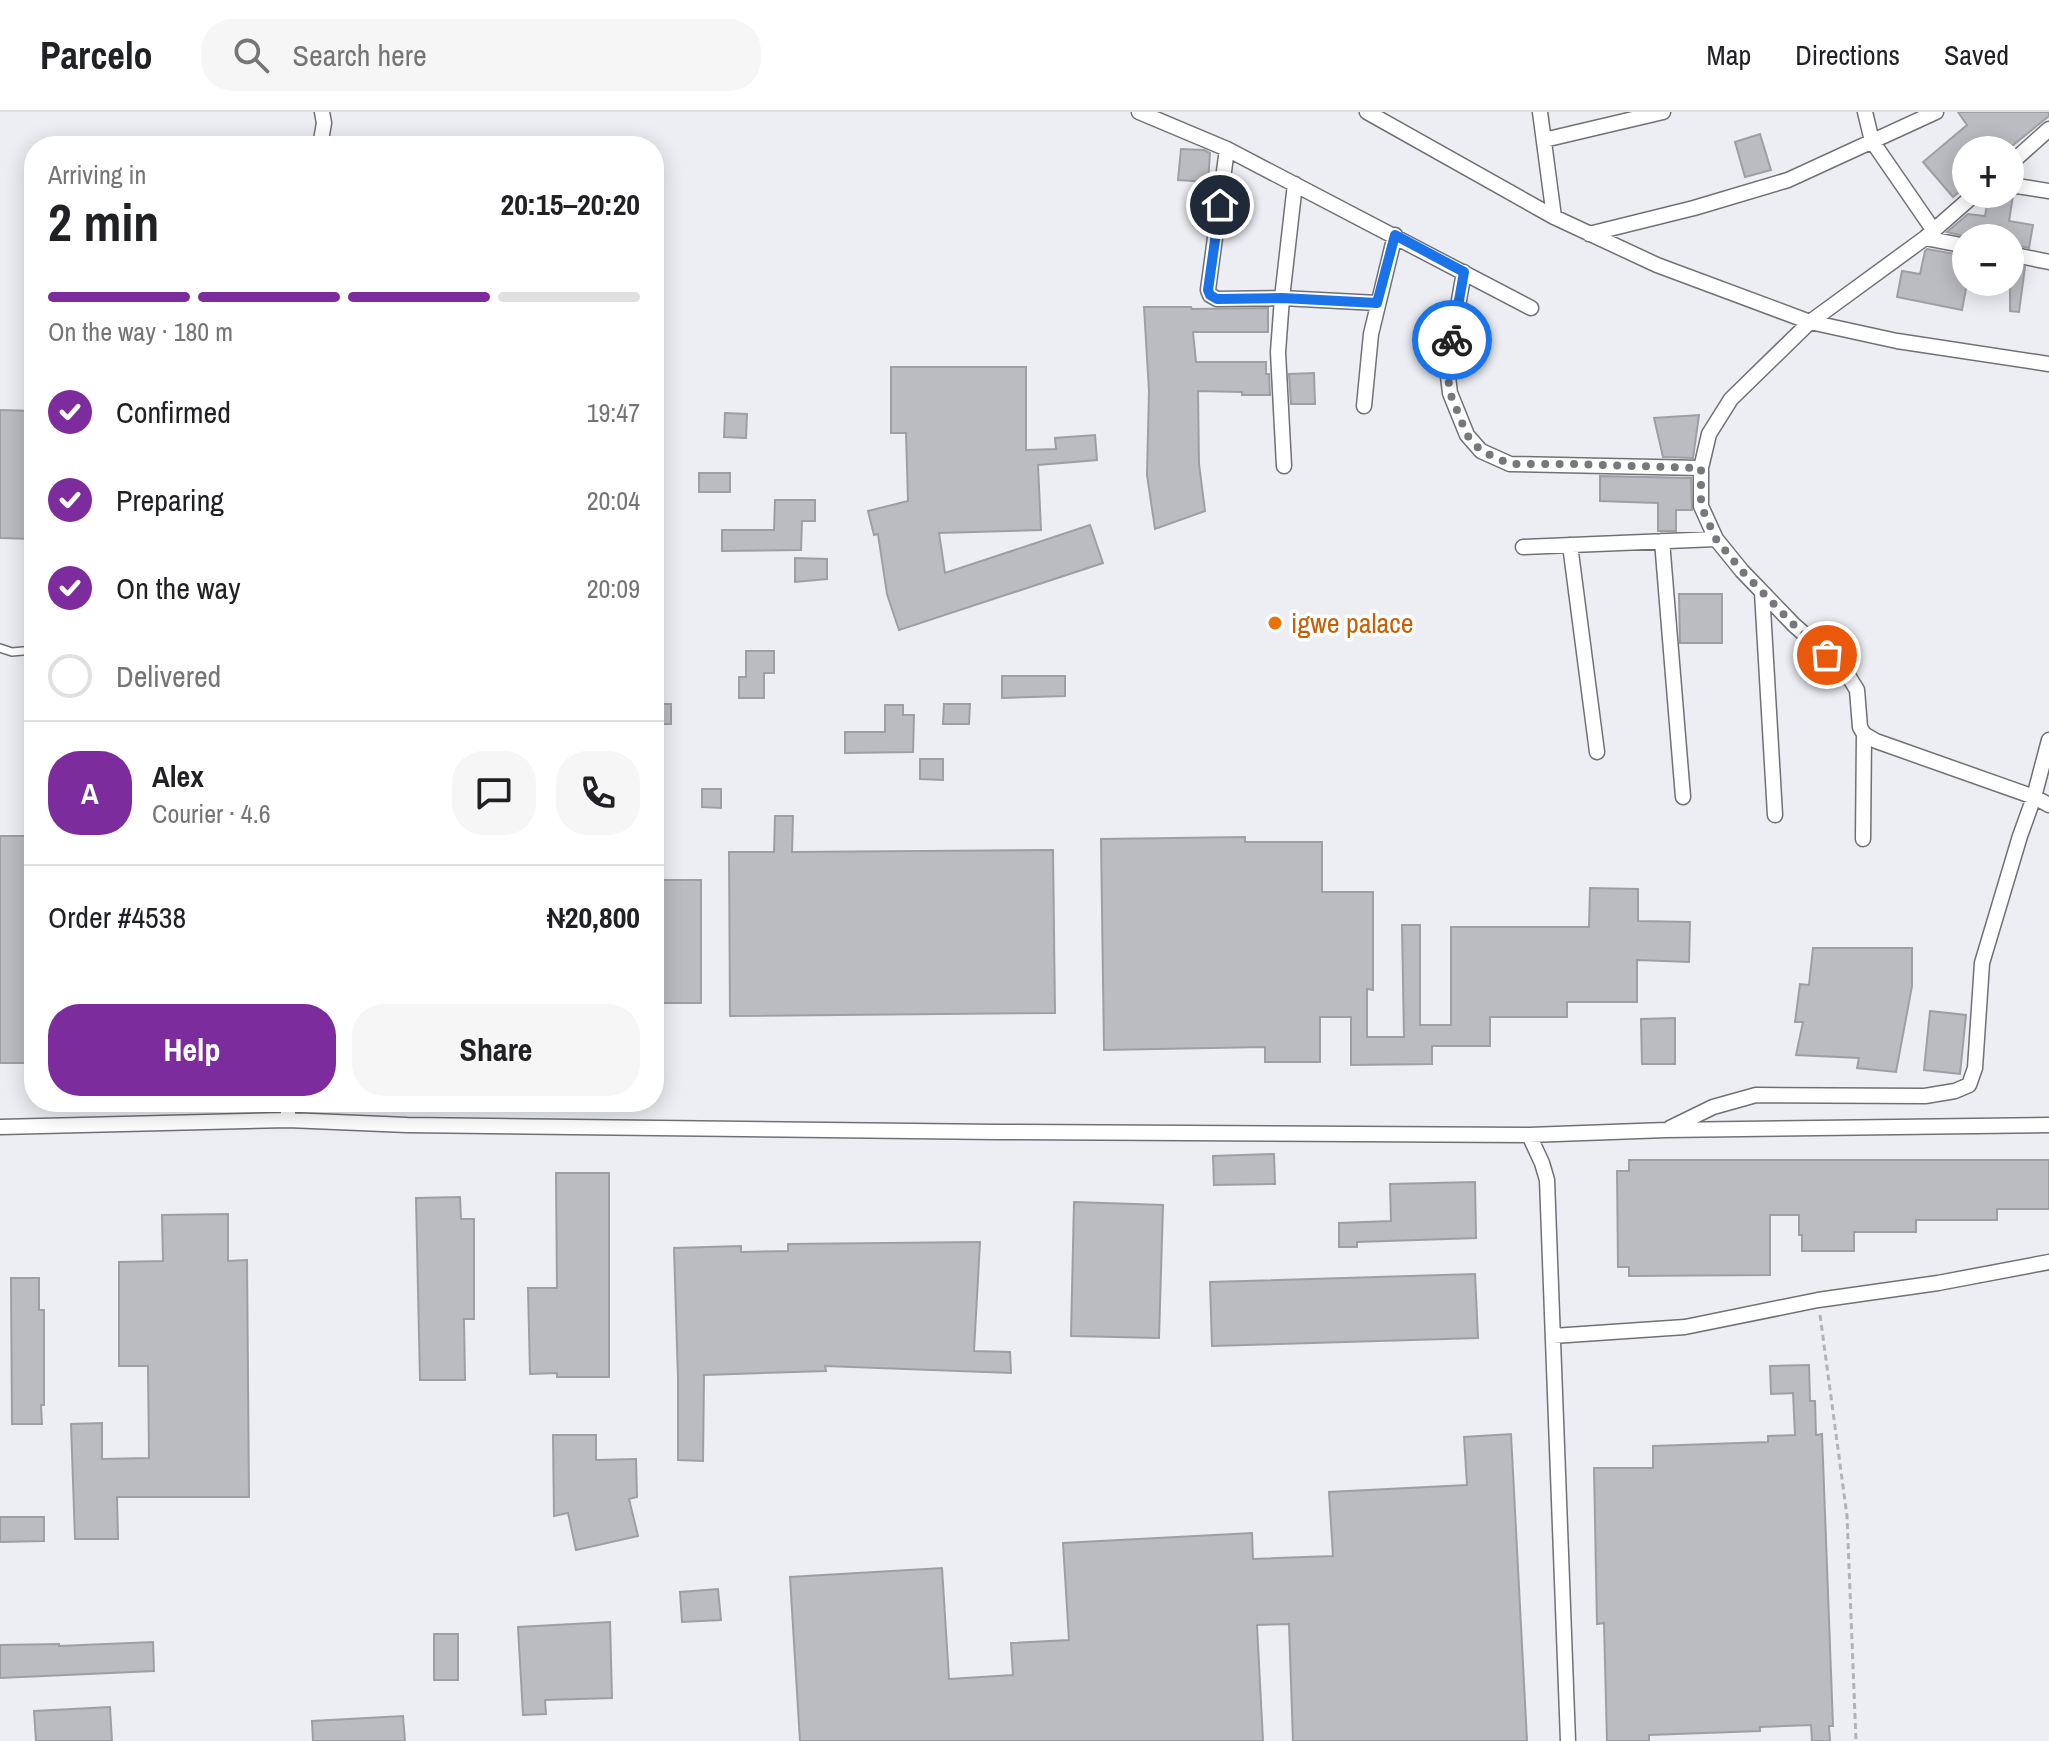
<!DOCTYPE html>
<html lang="en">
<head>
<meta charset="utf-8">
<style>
  :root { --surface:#fff; --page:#f6f6f6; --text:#202124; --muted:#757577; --line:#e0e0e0; --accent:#7d2c9d }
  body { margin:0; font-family:"Archivo Narrow",sans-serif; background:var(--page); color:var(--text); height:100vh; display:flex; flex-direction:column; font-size:30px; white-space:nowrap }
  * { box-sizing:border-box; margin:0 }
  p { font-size:26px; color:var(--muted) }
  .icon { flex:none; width:44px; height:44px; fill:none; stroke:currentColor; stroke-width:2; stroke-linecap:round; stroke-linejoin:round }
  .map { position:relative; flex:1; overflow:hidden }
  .side { position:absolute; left:24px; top:24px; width:640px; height:976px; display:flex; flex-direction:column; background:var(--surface); border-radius:32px; box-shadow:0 4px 20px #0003 }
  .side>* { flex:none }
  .fabs { position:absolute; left:1952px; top:24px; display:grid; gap:16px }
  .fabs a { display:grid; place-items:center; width:72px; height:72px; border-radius:50%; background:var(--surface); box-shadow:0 4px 20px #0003; font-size:40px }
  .pin { position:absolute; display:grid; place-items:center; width:68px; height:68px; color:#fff; margin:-34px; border:4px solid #fff; border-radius:50%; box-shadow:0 2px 8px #0007 }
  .courier { position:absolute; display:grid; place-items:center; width:80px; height:80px; margin:-40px; border:6px solid #1a73e8; border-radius:50%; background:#fff; color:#222; box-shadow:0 2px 10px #0007 }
  .summary em { font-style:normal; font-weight:700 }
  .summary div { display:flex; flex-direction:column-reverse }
  .summary { display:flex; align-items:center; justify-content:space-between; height:136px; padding:0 24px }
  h1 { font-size:52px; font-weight:700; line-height:60px }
  .bar { display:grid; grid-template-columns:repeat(4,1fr); gap:12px 8px; align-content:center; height:96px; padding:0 24px }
  .bar i { height:10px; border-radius:6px; background:var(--line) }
  .bar .on { background:var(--accent) }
  .bar p { grid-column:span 4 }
  .line { display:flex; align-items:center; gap:20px; padding:0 24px; border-top:2px solid var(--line) }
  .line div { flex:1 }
  .round { display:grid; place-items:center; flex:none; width:84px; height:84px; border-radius:32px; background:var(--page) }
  ol { padding:0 24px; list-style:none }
  li { display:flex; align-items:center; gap:24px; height:88px }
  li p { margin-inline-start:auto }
  li .icon { padding:8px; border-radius:50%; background:var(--accent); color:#fff; stroke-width:4 }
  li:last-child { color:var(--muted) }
  li i { width:44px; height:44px; border:4px solid var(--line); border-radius:50% }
  .primary-button { display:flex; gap:16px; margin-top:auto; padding:16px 24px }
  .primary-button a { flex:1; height:92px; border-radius:32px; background:var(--accent); color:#fff; font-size:32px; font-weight:700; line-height:92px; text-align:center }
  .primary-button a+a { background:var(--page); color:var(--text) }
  header { display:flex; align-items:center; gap:48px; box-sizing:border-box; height:112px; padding:0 40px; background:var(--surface); border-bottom:2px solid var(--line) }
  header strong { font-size:38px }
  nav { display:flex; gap:44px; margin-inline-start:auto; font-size:28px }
  .search { width:560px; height:72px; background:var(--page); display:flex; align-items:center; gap:20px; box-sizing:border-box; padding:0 28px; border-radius:32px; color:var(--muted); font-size:30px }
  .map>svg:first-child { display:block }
  .building { fill:#bbbcc1; stroke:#9e9fa4; stroke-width:2 }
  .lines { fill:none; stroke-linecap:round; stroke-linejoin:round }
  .lane-casing { stroke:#6f7175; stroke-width:10 }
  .street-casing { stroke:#6f7175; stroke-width:17 }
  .path { stroke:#b2b3b7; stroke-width:3; stroke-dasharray:6 4; stroke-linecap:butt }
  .lane { stroke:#fff; stroke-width:7 }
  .street { stroke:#fff; stroke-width:14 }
  .done { stroke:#77787b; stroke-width:8; stroke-dasharray:0 14.4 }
  .route { stroke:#1a73e8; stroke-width:10 }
  .food-dot { fill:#e8710a; stroke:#fff; stroke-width:3 }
  .labels { text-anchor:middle; stroke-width:7; stroke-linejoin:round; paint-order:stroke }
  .food-label { font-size:28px; fill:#c56008; stroke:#fff; text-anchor:start }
</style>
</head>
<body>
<header>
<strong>Parcelo</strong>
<div class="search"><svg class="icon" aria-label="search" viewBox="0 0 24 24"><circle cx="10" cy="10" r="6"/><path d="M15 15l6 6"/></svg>Search here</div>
<nav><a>Map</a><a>Directions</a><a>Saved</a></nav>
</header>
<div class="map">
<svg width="2049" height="1629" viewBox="0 0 2049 1629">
  <rect width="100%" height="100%" fill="#eceef3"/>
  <path class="building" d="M1958 0H2049V4L2007 38H1966V74L1953 85 1923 50 1967 13Z
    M1760 22 1771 58 1745 65 1735 30Z
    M1181 37 1204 38 1210 41 1208 70 1178 68Z
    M1989 82 2013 84 2009 109 2033 113 2029 136 2010 132V126H1972L1947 120 1968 102 1985 104Z
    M1927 137 1966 144V177L1962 198 1897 185 1902 159 1920 162 1925 139Z
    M2010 152 2025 155 2019 200 2010 199Z
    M1144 195H1191L1192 197 1268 196V220H1193L1196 250H1266V262H1269L1270 283H1242V280L1198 279 1199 352 1205 399 1155 417 1147 363 1149 279Z
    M891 255H1026V338L1056 337 1055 326 1095 323 1097 348 1038 353 1041 418 939 421 945 461 1090 413 1103 451 899 518 887 482 878 422 874 423 868 399 908 389 906 321H891Z
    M1314 261 1315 292H1291L1289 262Z
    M0 298 34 299V427L0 426Z
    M725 301 747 302 746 326 724 325Z
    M1699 303 1693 346 1663 345 1654 306Z
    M699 361H730V380H699Z
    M1600 364 1691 366 1692 398H1676V419H1658V391L1600 389Z
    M775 388H815V409H802L801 438 722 439V418H774Z
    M795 446 827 447V467L795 470Z
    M1679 482H1722V531H1680Z
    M746 539H774V561H764V586H739V565H746Z
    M1002 564H1065V584L1002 586Z
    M654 592H671V612H654Z
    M944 592H970L969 612H943Z
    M885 593H903V603H914L913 640 845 641V620H885Z
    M920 647H943V668L920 667Z
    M702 677H721V696L702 695Z
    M775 704H793L792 740 1053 738 1055 901 730 904 729 740H774Z
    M0 724H34V951H0Z
    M1245 725V730H1322V780H1373V878L1367 877V925H1404L1402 813H1420V913H1451V815H1589L1590 776 1638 777V809L1690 810 1689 850 1637 848V890H1567V905H1490V934H1432V952L1351 953V905H1320V950H1265V935L1104 938 1101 727Z
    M654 768H701V891H654Z
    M1813 836H1912V874L1896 960 1857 956 1859 946 1796 943 1803 910H1795L1800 872 1809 873Z
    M1930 899 1966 903 1960 962 1924 958Z
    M1675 906V952H1642L1641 907Z
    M1274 1042 1275 1072 1214 1073 1213 1044Z
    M1629 1048H2049V1097H1997V1108H1916V1120H1854V1139H1802V1123H1799V1103H1770V1163L1629 1164V1155H1618L1617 1059H1629Z
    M556 1061H609V1265H557V1261L530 1262 528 1176H557Z
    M1475 1070 1476 1126 1357 1130V1135H1339V1111L1391 1109 1390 1072Z
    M460 1085 461 1107H474V1207H464L465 1268H420L416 1086Z
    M1074 1090 1163 1093 1159 1226 1071 1224Z
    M228 1102V1149L247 1148 249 1385H117L118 1427H75L71 1312 102 1311V1347L149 1346 148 1254H119V1150L163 1149 162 1103Z
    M980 1130 974 1239 1010 1240 1011 1261 825 1254 826 1259 704 1263 703 1349 678 1348V1266L674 1136 741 1134V1140L788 1139V1132Z
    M1475 1162 1478 1226 1212 1234 1210 1170Z
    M11 1166H39V1198H44V1293H41L42 1312H12Z
    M1809 1253 1810 1289H1815L1816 1323 1822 1322 1833 1614H1829L1830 1629H1812L1811 1613 1760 1615V1619L1649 1623V1629H1607L1604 1511 1597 1512 1594 1356H1653V1334L1768 1330V1324L1795 1323 1793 1281 1771 1282 1770 1254Z
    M1511 1322 1527 1629H1293L1289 1512 1257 1513 1263 1629H800L790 1465 942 1456 949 1567 1013 1563 1011 1531 1069 1528 1063 1431 1252 1421 1253 1447 1333 1444 1329 1380 1467 1373 1464 1325Z
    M553 1323H596V1348L636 1347 637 1385 629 1387 638 1424 576 1438 568 1401 554 1404Z
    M0 1405H44V1429L0 1430Z
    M718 1477 721 1508 682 1510 680 1480Z
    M610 1510 612 1586 545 1588 546 1602 523 1603 518 1515Z
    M434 1522H458V1568H434Z
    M153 1530 154 1559 0 1566V1533L59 1532V1534Z
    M110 1595 112 1629H36L34 1599Z
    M403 1604 405 1629H313L312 1609Z"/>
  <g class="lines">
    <g class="lane-casing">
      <path id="lane" d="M0 536 12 540 34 538"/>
    </g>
    <g class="street-casing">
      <path id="street" d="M1139 0 1227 37 1531 196
        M1367 0 1554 105 1657 153 1810 210 1897 229 2049 252
        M1540 0 1554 105
        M1865 0 1872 29 1934 119
        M1544 28 1663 0
        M320 34 324 11 322 0
        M1227 37 1208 178 1210 183 1217 187 1282 186 1377 191
        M2010 52 2049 17
        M2010 73 2049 79
        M1589 122 1694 96 1788 68 1936 0
        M1925 126 1966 134
        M2010 142 2049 150
        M1464 160 1447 256 1450 281 1467 323 1481 339 1510 352 1701 356
        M1364 294 1371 222 1395 123
        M1284 354 1278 240 1282 186 1295 72
        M1662 429 1683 685
        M1570 433 1597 640
        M1523 435 1716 427
        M1762 480 1775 703
        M1864 622 1876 629 2034 685 2049 693
        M1863 727 1864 622 1860 615 1857 578 1844 557 1794 513 1742 459 1716 427 1701 394V356L1709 322 1731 287 1810 210 1925 126 1975 82
        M288 1008V990
        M0 1015 288 1008 407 1013 997 1020 1529 1023 1666 1018 2049 1013
        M1670 1016 1713 995 1756 983 1925 984 1955 979 1969 973 1975 956 1982 851 2020 724 2034 685 2049 628
        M1529 1023 1542 1051 1547 1068 1568 1629
        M1553 1224 1685 1215 1818 1188 1938 1171 2049 1150"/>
    </g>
    <path class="path" d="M1820 1203 1847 1404 1856 1629"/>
    <use href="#lane" class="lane"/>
    <use href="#street" class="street"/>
  </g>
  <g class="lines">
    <path class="done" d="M1452 228 1447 256 1450 281 1467 323 1481 339 1510 352H1570L1701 356V394L1716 427 1742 459 1794 513 1827 543"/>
    <path class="route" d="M1220 93 1208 178 1210 183 1217 187 1282 186 1377 191 1395 123 1464 160 1452 228"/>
  </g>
  <circle class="food-dot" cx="1275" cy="511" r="8"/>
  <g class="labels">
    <g class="food-label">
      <text x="1291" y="521">igwe palace</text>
    </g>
  </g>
</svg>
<div class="fabs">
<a>+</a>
<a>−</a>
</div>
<div class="pin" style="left:1827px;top:543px;background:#ea580c"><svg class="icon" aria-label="bag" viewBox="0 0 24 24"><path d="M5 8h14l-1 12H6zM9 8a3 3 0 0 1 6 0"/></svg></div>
<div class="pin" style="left:1220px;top:93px;background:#1f2937"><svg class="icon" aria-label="home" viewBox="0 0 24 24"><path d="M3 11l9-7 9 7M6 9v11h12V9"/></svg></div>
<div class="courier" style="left:1452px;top:228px"><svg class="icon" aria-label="bike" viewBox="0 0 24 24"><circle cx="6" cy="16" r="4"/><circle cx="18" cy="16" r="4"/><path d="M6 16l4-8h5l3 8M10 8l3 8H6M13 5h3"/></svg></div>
<section class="side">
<div class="summary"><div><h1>2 min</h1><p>Arriving in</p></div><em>20:15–20:20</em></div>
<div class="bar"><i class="on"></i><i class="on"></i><i class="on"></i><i></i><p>On the way · 180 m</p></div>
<ol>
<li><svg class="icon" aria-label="check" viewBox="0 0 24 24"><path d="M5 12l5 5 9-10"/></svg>Confirmed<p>19:47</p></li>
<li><svg class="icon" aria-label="check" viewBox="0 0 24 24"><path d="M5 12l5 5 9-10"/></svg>Preparing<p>20:04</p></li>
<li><svg class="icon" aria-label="check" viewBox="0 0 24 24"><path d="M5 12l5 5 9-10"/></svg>On the way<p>20:09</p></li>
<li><i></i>Delivered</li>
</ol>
<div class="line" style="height:144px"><b class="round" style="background:var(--accent);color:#fff">A</b><div><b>Alex</b><p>Courier · 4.6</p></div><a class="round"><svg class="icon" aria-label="chat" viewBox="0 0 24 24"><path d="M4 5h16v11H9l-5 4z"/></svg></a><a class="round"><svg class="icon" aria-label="phone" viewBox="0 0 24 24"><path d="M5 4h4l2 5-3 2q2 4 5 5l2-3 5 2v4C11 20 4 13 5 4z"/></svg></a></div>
<div class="line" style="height:104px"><div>Order #4538</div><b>₦20,800</b></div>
<div class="primary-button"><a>Help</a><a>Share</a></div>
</section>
</div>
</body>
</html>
